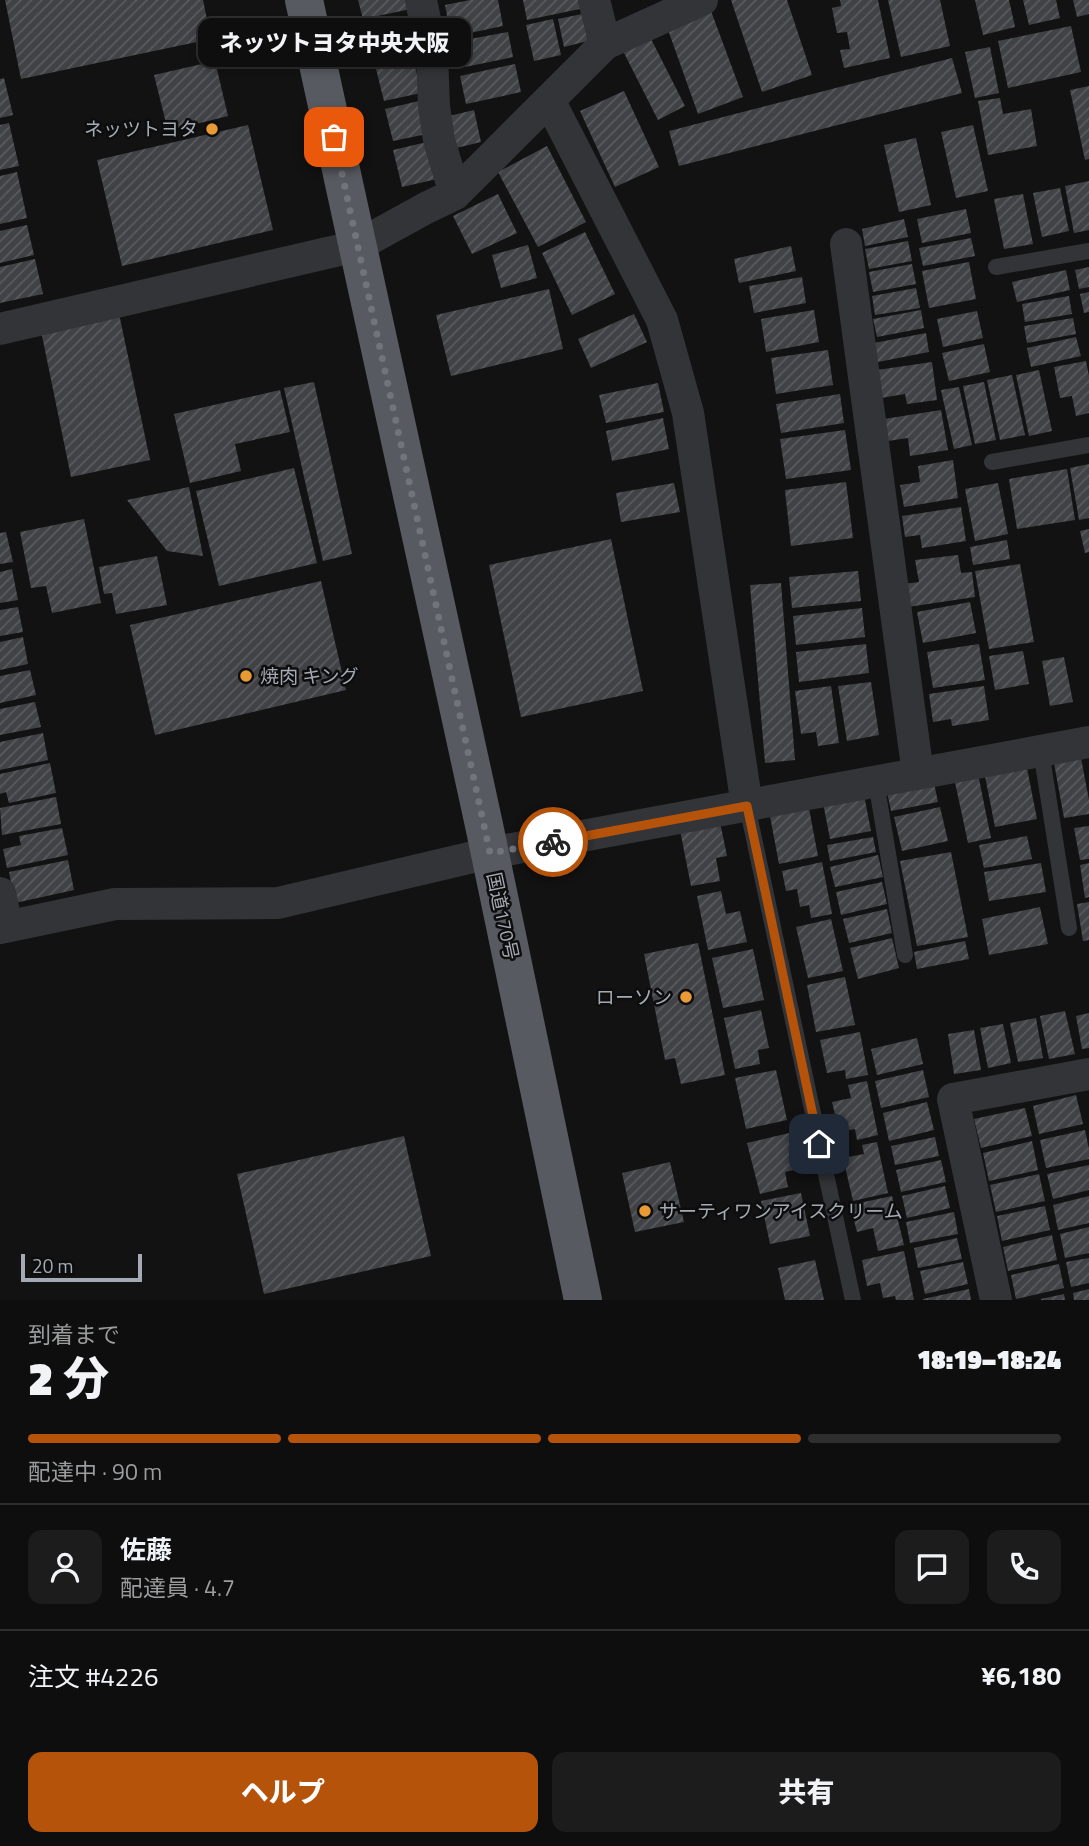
<!DOCTYPE html>
<html lang="ja">
<head>
<meta charset="utf-8">
<style>
  :root { --surface:#0e0e0e; --page:#1c1c1c; --text:#f1f3f6; --muted:#9b9c9e; --line:#2e2e2e; --accent:#b45309 }
  body { margin:0; font-family:"Titillium Web","Noto Sans JP",sans-serif; background:var(--page); color:var(--text); height:100vh; display:flex; flex-direction:column; font-size:26px; white-space:nowrap }
  * { box-sizing:border-box; margin:0 }
  p { font-size:23px; color:var(--muted) }
  .icon { flex:none; width:38px; height:38px; fill:none; stroke:currentColor; stroke-width:2; stroke-linecap:round; stroke-linejoin:round }
  .map { position:relative; height:1300px; overflow:hidden }
  .details { display:flex; flex-direction:column; background:var(--surface); flex:1 }
  .details>* { flex:none }
  .scale { position:absolute; left:21px; bottom:18px; width:121px; box-sizing:border-box; padding-left:7px; border:4px solid #a4aab3; border-top:0; font-size:19px; line-height:24px; white-space:nowrap; color:#a4aab3; -webkit-text-stroke:5px #0d0d0e; paint-order:stroke }
  .pin { position:absolute; display:grid; place-items:center; width:60px; height:60px; color:#fff; margin:-30px; border-radius:14px; box-shadow:0 4px 10px #0006 }
  .courier { position:absolute; display:grid; place-items:center; width:70px; height:70px; margin:-35px; border:5px solid #b45309; border-radius:50%; background:#fff; color:#222; box-shadow:0 2px 9px #0007 }
  .bubble { position:absolute; height:49px; border-radius:14px; background:var(--surface); box-shadow:0 4px 10px #0003,0 0 0 2px var(--line); font-size:23px; font-weight:800; line-height:49px; text-align:center }
  .overview em { font-style:normal; font-weight:800 }
  .overview div { display:flex; flex-direction:column-reverse }
  .overview { display:flex; align-items:center; justify-content:space-between; height:119px; padding:0 28px }
  h1 { font-size:46px; font-weight:800; line-height:52px }
  .bar { display:grid; grid-template-columns:repeat(4,1fr); gap:10px 7px; align-content:center; height:84px; padding:0 28px }
  .bar i { height:9px; border-radius:5px; background:var(--line) }
  .bar .selected { background:var(--accent) }
  .bar p { grid-column:span 4 }
  .line { display:flex; align-items:center; gap:18px; padding:0 28px; border-top:2px solid var(--line) }
  .line div { flex:1 }
  .round { display:grid; place-items:center; flex:none; width:74px; height:74px; border-radius:14px; background:var(--page) }
  .action { display:flex; gap:14px; margin-top:auto; padding:14px 28px }
  .action a { flex:1; height:80px; border-radius:14px; background:var(--accent); color:#fff; font-size:28px; font-weight:800; line-height:80px; text-align:center }
  .action a+a { background:var(--page); color:var(--text) }
  .map>svg:first-child { display:block }
  .building { fill:url(#building-hatch) }
  .lines { fill:none; stroke-linecap:round; stroke-linejoin:round }
  .service { stroke:#333438; stroke-width:16 }
  .minor { stroke:#333438; stroke-width:32 }
  .trunk { stroke:#575a60; stroke-width:38 }
  .done { stroke:#71757b; stroke-width:7; stroke-dasharray:0 12.6 }
  .route { stroke:#b45309; stroke-width:9 }
  .poi-dot { fill:#e89a34; stroke:#0d0d0e; stroke-width:2.5 }
  .labels { text-anchor:middle; stroke-width:5; stroke-linejoin:round; paint-order:stroke }
  .poi-label { font-size:19px; fill:#a4aab3; stroke:#0d0d0e; text-anchor:end }
  .street-label { font-size:19px; fill:#a4aab3; stroke:#0d0d0e }
</style>
</head>
<body>
<div class="map">
<svg width="1089" height="1300" viewBox="0 0 1089 1300">
  <defs>
    <pattern id="building-hatch" width="6" height="6" patternUnits="userSpaceOnUse" patternTransform="scale(1.75)"><rect width="6" height="6" fill="#414246"/><path d="M-1 1l2-2M0 6l6-6M5 7l2-2" fill="none" stroke="#595b5e"/></pattern>
  </defs>
  <rect width="100%" height="100%" fill="#121213"/>
  <path class="building" d="M5 0H203L211 39 21 79Z
    M358 0H409L411 9 363 19Z
    M470 0H498L503 26 451 37 445 5Z
    M523 0H578L580 9 527 20Z
    M731 0H787L812 75 762 92Z
    M840 0H878L890 58 844 68 840 50 850 49 847 32 837 33 832 8 841 6Z
    M888 0H940L950 46 901 57Z
    M975 0H1009L1015 27 983 35Z
    M1023 0H1056L1060 18 1029 25Z
    M1073 0H1089V14L1077 17Z
    M711 11 743 97 698 114 667 27Z
    M582 14 588 41 564 47 558 19Z
    M408 17 416 53 377 62 369 26Z
    M553 19 561 55 534 61 526 25Z
    M1071 26 1081 72 1008 88 998 41Z
    M508 32 513 57 465 67 459 41Z
    M649 35 685 106 658 120 622 49Z
    M990 47 999 93 975 98 965 52Z
    M952 58 962 93 679 166 669 131Z
    M215 61 228 116 168 131 154 75Z
    M414 61 421 93 384 101 376 69Z
    M515 64 521 92 466 104 460 76Z
    M4 78 13 115 0 118V79Z
    M1089 86V159L1085 160 1070 90Z
    M624 91 659 167 615 187 580 111Z
    M1000 98 1003 114 1031 109 1037 146 988 155 978 101Z
    M419 101 427 134 393 141 385 109Z
    M474 110 481 142 452 149 445 117Z
    M9 123 19 166 0 170V125Z
    M248 125 273 230 122 266 97 160Z
    M973 125 988 191 956 198 941 132Z
    M916 138 931 205 899 212 884 145Z
    M427 142 437 179 402 187 393 150Z
    M547 146 586 222 538 247 498 172Z
    M17 172 27 218 0 224V176Z
    M1089 181V230L1074 233 1065 186Z
    M1060 188 1069 231 1042 237 1033 193Z
    M498 194 517 233 472 254 453 216Z
    M1023 194 1033 244 1004 249 994 199Z
    M966 209 971 233 922 243 917 219Z
    M904 219 908 237 865 246 862 229Z
    M27 225 34 255 0 263V231Z
    M585 232 615 294 572 315 542 253Z
    M971 238 975 256 923 266 919 248Z
    M908 241 912 261 869 269 865 249Z
    M528 245 537 278 501 288 492 255Z
    M791 246 796 271 739 283 734 259Z
    M35 259 43 294 0 303V267Z
    M969 262 976 299 929 308 922 271Z
    M912 264 916 284 873 292 869 272Z
    M1089 267V287L1079 289 1075 270Z
    M1066 270 1070 290 1017 302 1012 282Z
    M802 277 806 303 754 313 749 286Z
    M916 288 920 308 875 315 872 296Z
    M549 289 563 349 451 376 436 315Z
    M1089 292V312L1084 313 1080 294Z
    M1069 296 1072 314 1025 322 1022 304Z
    M118 309 150 460 71 477 40 326Z
    M814 310 819 342 766 352 761 319Z
    M921 310 924 328 877 337 873 319Z
    M977 311 983 338 943 347 937 319Z
    M634 314 647 342 591 368 578 339Z
    M1073 318 1076 334 1027 343 1024 326Z
    M926 333 929 352 878 362 874 343Z
    M1076 337 1081 356 1031 367 1027 348Z
    M984 344 990 372 949 381 942 353Z
    M828 350 833 385 776 394 771 358Z
    M1086 361 1089 376V413L1076 416 1072 396 1060 398 1054 367Z
    M932 362 937 400 907 404 905 394 881 398 877 370Z
    M1039 370 1052 431 1029 436 1016 375Z
    M1012 375 1025 435 1000 440 987 380Z
    M314 382 352 554 323 561 284 388Z
    M984 382 996 440 975 444 963 386Z
    M658 383 664 412 606 423 599 395Z
    M959 387 972 445 954 449 941 390Z
    M280 390 290 432 235 444 241 471 190 483 174 414Z
    M840 394 844 423 781 433 776 404Z
    M941 410 948 450 910 456 908 438 888 441 884 419Z
    M663 418 669 449 612 461 606 431Z
    M845 430 851 470 786 479 780 439Z
    M953 460 958 498 904 507 900 485 920 482 918 466Z
    M1089 464V518L1079 520 1070 468Z
    M294 468 317 563 219 586 196 491Z
    M1067 469 1075 520 1017 529 1009 479Z
    M846 482 853 538 791 546 785 490Z
    M674 483 680 512 621 522 616 493Z
    M998 483 1008 534 975 541 965 489Z
    M189 487 203 556 167 551 127 500Z
    M961 507 966 541 922 548 920 535 905 537 902 516Z
    M84 519 101 603 52 613 46 586 31 588 20 532Z
    M1089 529V552L1085 553 1080 531Z
    M6 532 13 562 0 564V533Z
    M611 539 643 691 521 717 489 565Z
    M1007 540 1010 559 973 565 970 547Z
    M958 555 961 573 972 572 975 597 908 607 904 584 919 582 915 560Z
    M157 556 167 605 116 614 112 593 104 594 99 567Z
    M1020 564 1034 642 989 649 975 571Z
    M12 569 18 600 0 603V572Z
    M858 571 861 601 792 608 789 577Z
    M321 581 346 690 155 735 130 625Z
    M781 583 795 760 765 763 750 585Z
    M970 602 976 633 923 643 917 612Z
    M18 607 23 632 0 636V610Z
    M862 608 865 637 796 645 793 616Z
    M23 637 28 664 0 670V642Z
    M866 644 869 673 799 682 796 652Z
    M979 644 985 680 933 688 927 652Z
    M1023 651 1029 684 995 690 989 656Z
    M1064 657 1073 702 1050 706 1042 661Z
    M30 670 36 695 0 703V676Z
    M871 682 879 735 847 741 838 686Z
    M831 686 839 743 818 746 816 732 801 734 795 691Z
    M984 686 989 720 952 726 951 719 933 722 929 694Z
    M35 702 41 727 0 735V709Z
    M43 733 48 760 0 770V742Z
    M1081 758 1089 800V814L1064 818 1054 763Z
    M50 763 56 793 9 803 6 792 0 794V774Z
    M1026 763 1037 819 995 827 984 771Z
    M977 769 991 838 968 843 953 773Z
    M933 778 938 802 891 811 886 787Z
    M863 790 871 831 830 839 822 798Z
    M56 797 61 824 2 835 0 808Z
    M808 803 818 856 779 864 769 811Z
    M940 807 948 841 902 851 894 817Z
    M720 822 727 856 716 858 720 881 691 886 680 830Z
    M1089 826V859L1080 860 1074 828Z
    M62 828 68 855 7 868 3 849 21 845 19 836Z
    M1027 836 1032 859 984 868 979 845Z
    M873 837 876 852 830 861 827 845Z
    M951 852 968 937 917 946 900 861Z
    M878 855 883 877 835 887 830 867Z
    M68 860 74 890 15 903 9 872Z
    M822 862 832 914 811 918 809 905 800 907 797 889 786 891 782 871Z
    M1041 863 1046 892 989 901 984 872Z
    M1089 863V897L1085 898 1080 865Z
    M882 882 887 904 841 915 836 892Z
    M721 891 726 914 740 911 747 942 708 950 697 896Z
    M1089 902V940L1083 941 1077 904Z
    M1040 907 1048 944 989 955 982 919Z
    M887 909 892 933 849 943 843 919Z
    M831 919 843 971 808 978 796 927Z
    M892 938 899 968 858 979 850 948Z
    M965 941 969 959 917 969 914 952Z
    M698 943 725 1075 681 1084 675 1058 665 1060 644 954Z
    M753 949 764 1000 723 1008 712 958Z
    M845 977 855 1025 816 1032 807 985Z
    M761 1010 769 1048 758 1050 760 1064 735 1069 724 1018Z
    M1065 1011 1075 1054 1049 1059 1040 1016Z
    M1089 1013V1048L1082 1049 1076 1016Z
    M1036 1018 1043 1058 1018 1062 1010 1023Z
    M1003 1024 1011 1063 988 1068 980 1028Z
    M974 1030 981 1070 954 1074 948 1034Z
    M860 1032 868 1075 846 1079 845 1070 827 1073 820 1040Z
    M917 1038 923 1064 877 1075 871 1049Z
    M776 1070 787 1120 746 1129 735 1078Z
    M923 1070 929 1097 881 1108 875 1081Z
    M867 1081 878 1135 857 1140 855 1129 839 1132 832 1102 851 1098 848 1085Z
    M1076 1095 1083 1124 1039 1134 1033 1106Z
    M927 1102 934 1130 889 1141 883 1113Z
    M1025 1108 1032 1136 981 1148 974 1119Z
    M1085 1130 1089 1149V1159L1046 1168 1040 1140Z
    M789 1133 798 1169 785 1172 788 1187 760 1194 747 1143Z
    M404 1136 431 1256 264 1294 237 1174Z
    M935 1137 939 1156 895 1165 891 1146Z
    M1032 1141 1038 1170 989 1181 983 1153Z
    M877 1142 888 1193 853 1201 843 1158 864 1154 862 1145Z
    M941 1160 946 1182 901 1192 896 1170Z
    M670 1162 684 1222 635 1232 622 1173Z
    M1089 1165V1190L1053 1199 1047 1174Z
    M1039 1174 1045 1201 996 1212 990 1185Z
    M945 1186 950 1208 907 1218 902 1196Z
    M801 1193 810 1236 770 1244 761 1201Z
    M892 1196 904 1245 878 1251 873 1228 857 1232 850 1205Z
    M1089 1196V1223L1058 1230 1053 1205Z
    M1045 1206 1050 1230 1002 1241 997 1216Z
    M954 1212 958 1234 910 1243 906 1222Z
    M1089 1227V1253L1065 1258 1060 1234Z
    M1052 1235 1057 1260 1008 1271 1003 1247Z
    M957 1238 962 1259 918 1268 914 1248Z
    M904 1251 914 1300H896L895 1296 883 1298 880 1283 867 1286 862 1260Z
    M1089 1258V1283L1071 1287 1066 1262Z
    M815 1260 824 1300H785L778 1268Z
    M963 1262 968 1284 925 1294 920 1271Z
    M1059 1264 1064 1288 1016 1299 1011 1275Z
    M969 1289 971 1300H923V1299Z
    M1089 1289V1300H1074L1073 1293Z
    M1064 1294 1065 1300H1041V1299Z"/>
  <g class="lines">
    <path class="service" d="M996 267 1089 251
      M992 462 1089 445
      M1041 751 1069 928
      M876 782 905 955
      M747 806 853 1300"/>
    <path class="minor" d="M421 0 432 55 434 106 439 140 455 194
      M594 0 605 44
      M549 100 662 320 688 413 747 806
      M846 244 918 774
      M0 329 357 246 426 208 455 194 605 44 702 0
      M0 893 7 926
      M0 928 115 904 278 903 490 853 1089 742
      M996 1300 953 1099 1089 1074"/>
    <path class="trunk" d="M304 0 484 825 583 1300"/>
  </g>
  <g class="lines">
    <path class="done" d="M334 137 490 853 553 842"/>
    <path class="route" d="M553 842 747 806 819 1144"/>
  </g>
  <g class="poi-dot">
    <circle cx="212" cy="129" r="7"/>
    <circle cx="246" cy="676" r="7"/>
    <circle cx="686" cy="997" r="7"/>
    <circle cx="645" cy="1211" r="7"/>
  </g>
  <g class="labels">
    <g class="poi-label">
      <text x="198" y="136">ネッツトヨタ</text>
      <text x="260" y="683" text-anchor="start">焼肉 キング</text>
      <text x="672" y="1004">ローソン</text>
      <text x="659" y="1218" text-anchor="start">サーティワンアイスクリーム</text>
    </g>
    <g class="street-label">
      <text transform="translate(503 916) rotate(78)" y="7">国道170号</text>
    </g>
  </g>
</svg>
<div class="scale">20 m</div>
<div class="pin" style="left:334px;top:137px;background:#ea580c"><svg class="icon" aria-label="bag" viewBox="0 0 24 24"><path d="M5 8h14l-1 12H6zM9 8a3 3 0 0 1 6 0"/></svg></div>
<div class="pin" style="left:819px;top:1144px;background:#1f2937"><svg class="icon" aria-label="home" viewBox="0 0 24 24"><path d="M3 11l9-7 9 7M6 9v11h12V9"/></svg></div>
<div class="courier" style="left:553px;top:842px"><svg class="icon" aria-label="bike" viewBox="0 0 24 24"><circle cx="6" cy="16" r="4"/><circle cx="18" cy="16" r="4"/><path d="M6 16l4-8h5l3 8M10 8l3 8H6M13 5h3"/></svg></div>
<div class="bubble" style="left:198px;top:18px;width:273px">ネッツトヨタ中央大阪</div>
</div>
<section class="details">
<div class="overview"><div><h1>2 分</h1><p>到着まで</p></div><em>18:19–18:24</em></div>
<div class="bar"><i class="selected"></i><i class="selected"></i><i class="selected"></i><i></i><p>配達中 · 90 m</p></div>
<div class="line" style="height:126px"><a class="round"><svg class="icon" aria-label="person" viewBox="0 0 24 24"><circle cx="12" cy="8" r="4"/><path d="M4 21q1-7 8-7t8 7"/></svg></a><div><b>佐藤</b><p>配達員 · 4.7</p></div><a class="round"><svg class="icon" aria-label="chat" viewBox="0 0 24 24"><path d="M4 5h16v11H9l-5 4z"/></svg></a><a class="round"><svg class="icon" aria-label="phone" viewBox="0 0 24 24"><path d="M5 4h4l2 5-3 2q2 4 5 5l2-3 5 2v4C11 20 4 13 5 4z"/></svg></a></div>
<div class="line" style="height:91px"><div>注文 #4226</div><b>¥6,180</b></div>
<div class="action"><a>ヘルプ</a><a>共有</a></div>
</section>
</body>
</html>
